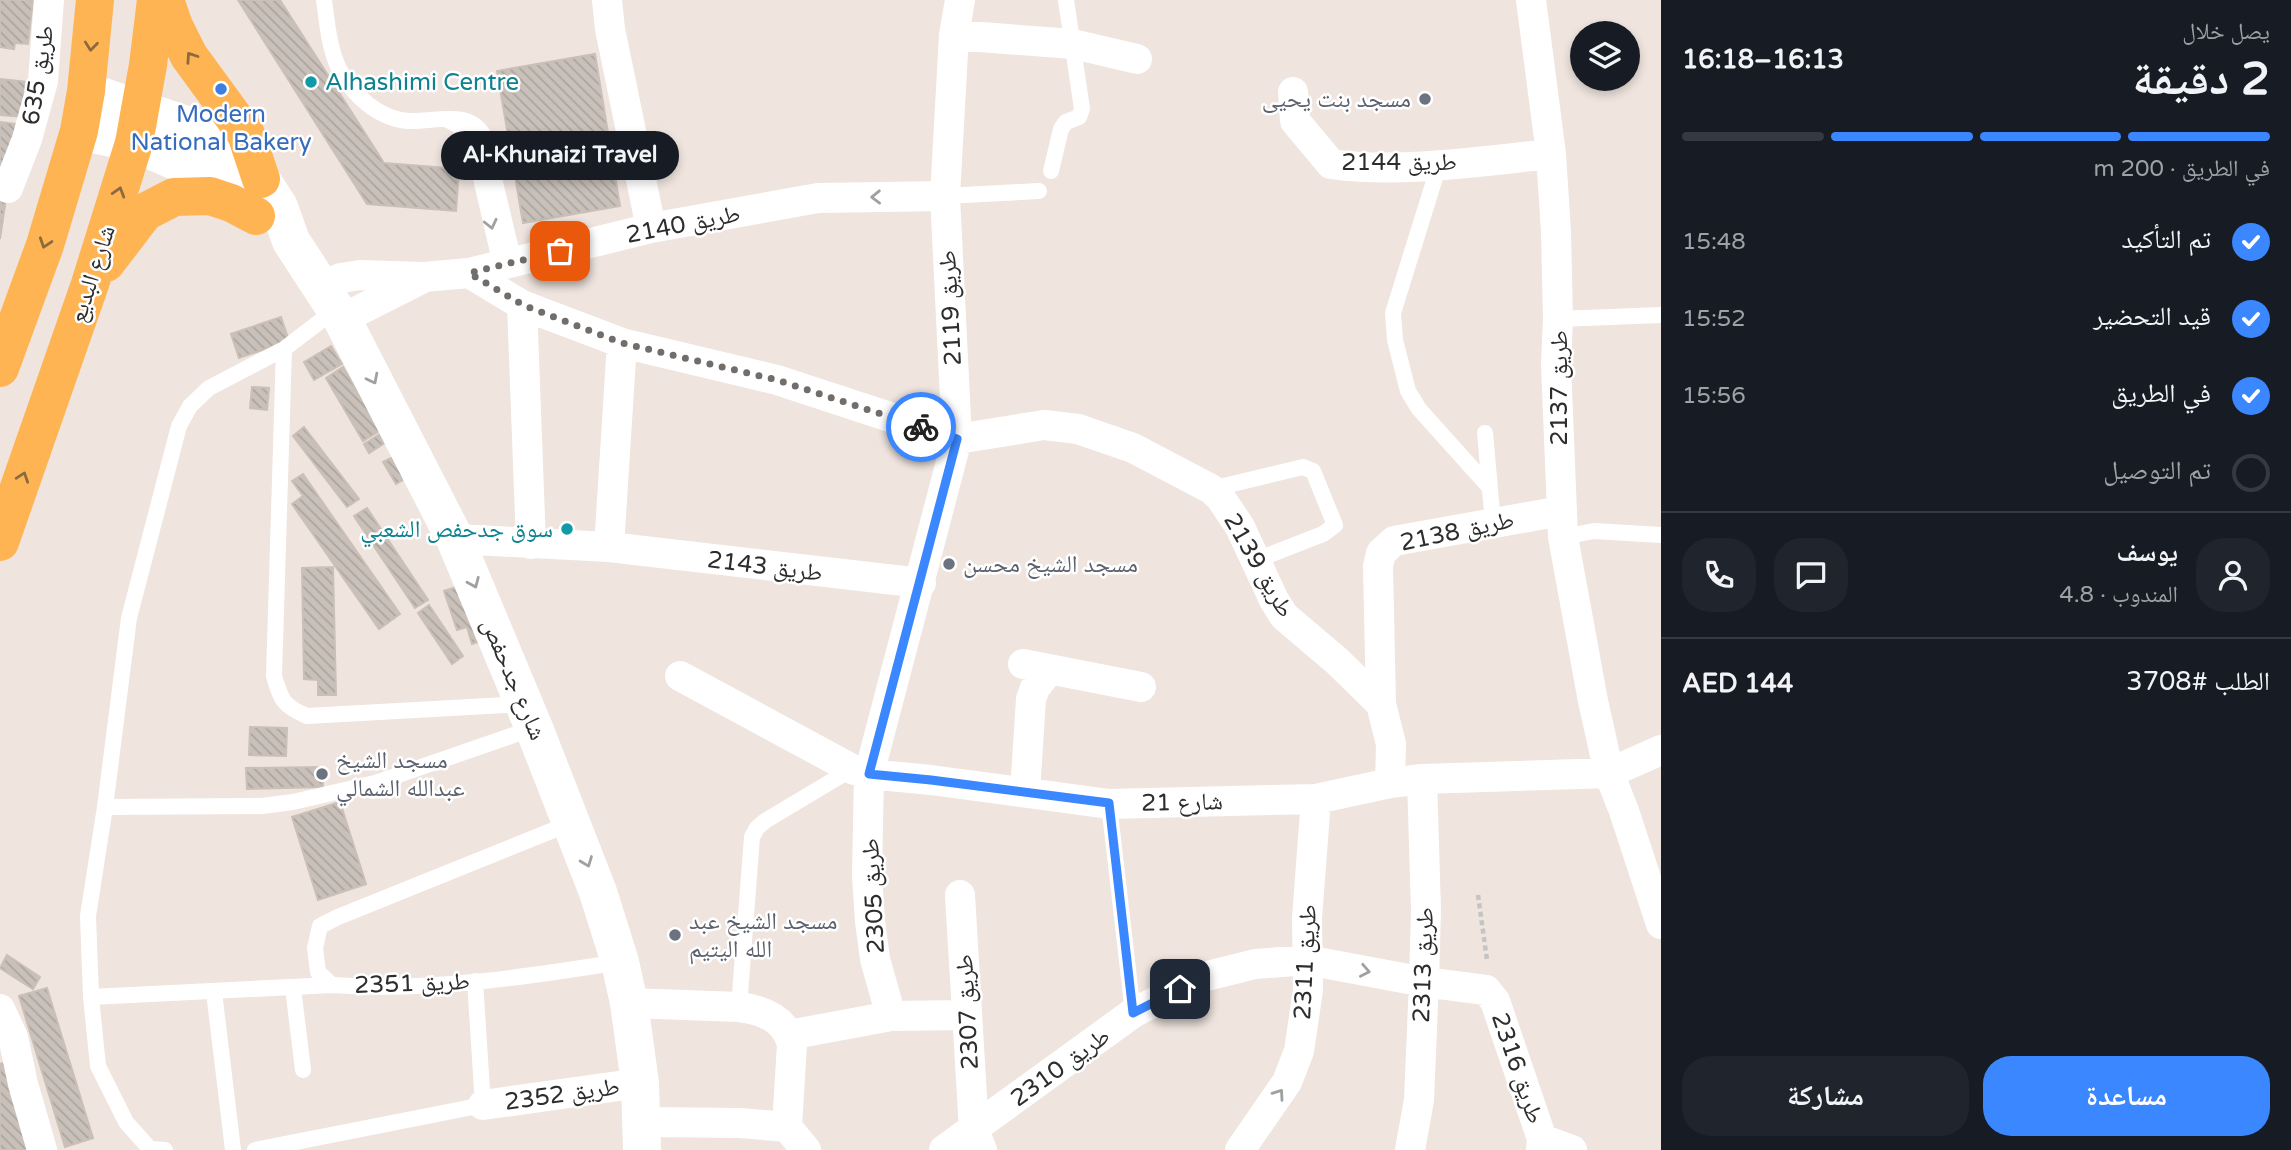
<!DOCTYPE html>
<html lang="ar">
<head>
<meta charset="utf-8">
<style>
  :root { --surface:#171b24; --page:#20242c; --text:#f1f3f6; --muted:#9ea1a6; --line:#363941; --accent:#3b87ff }
  body { margin:0; font-family:"Varela Round","Noto Naskh Arabic",sans-serif; background:var(--page); color:var(--text); direction:rtl; height:100vh; display:flex; flex-direction:column; font-size:26px; white-space:nowrap }
  * { box-sizing:border-box; margin:0 }
  p { font-size:23px; color:var(--muted) }
  .icon { flex:none; width:38px; height:38px; fill:none; stroke:currentColor; stroke-width:2; stroke-linecap:round; stroke-linejoin:round }
  .map { position:relative; flex:1; overflow:hidden; direction:ltr }
  .drawer { display:flex; flex-direction:column; background:var(--surface); width:630px }
  .drawer>* { flex:none }
  .buttons { position:absolute; left:1570px; top:21px; display:grid; gap:14px }
  .buttons a { display:grid; place-items:center; width:70px; height:70px; border-radius:50%; background:var(--surface); box-shadow:0 4px 10px #0003; font-size:35px }
  .pin { position:absolute; display:grid; place-items:center; width:60px; height:60px; color:#fff; margin:-30px; border-radius:14px; box-shadow:0 4px 10px #0006 }
  .courier { position:absolute; display:grid; place-items:center; width:70px; height:70px; margin:-35px; border:5px solid #3b87ff; border-radius:50%; background:#fff; color:#222; box-shadow:0 2px 9px #0007 }
  .bubble { position:absolute; height:49px; border-radius:24px; background:var(--surface); box-shadow:0 4px 10px #0003; font-size:23px; font-weight:800; line-height:49px; text-align:center; direction:rtl }
  .headline em { font-style:normal; font-weight:800 }
  .headline div { display:flex; flex-direction:column-reverse }
  .headline { display:flex; align-items:center; justify-content:space-between; height:119px; padding:0 21px }
  h1 { font-size:46px; font-weight:800; line-height:52px }
  .bar { display:grid; grid-template-columns:repeat(4,1fr); gap:10px 7px; align-content:center; height:84px; padding:0 21px }
  .bar i { height:9px; border-radius:5px; background:var(--line) }
  .bar .on { background:var(--accent) }
  .bar p { grid-column:span 4 }
  .line { display:flex; align-items:center; gap:18px; padding:0 21px; border-top:2px solid var(--line) }
  .line div { flex:1 }
  .round { display:grid; place-items:center; flex:none; width:74px; height:74px; border-radius:28px; background:var(--page) }
  ol { padding:0 21px; list-style:none }
  li { display:flex; align-items:center; gap:21px; height:77px }
  li p { margin-inline-start:auto }
  li .icon { padding:7px; border-radius:50%; background:var(--accent); color:#fff; stroke-width:4 }
  li:last-child { color:var(--muted) }
  li i { width:38px; height:38px; border:4px solid var(--line); border-radius:50% }
  .action { display:flex; gap:14px; margin-top:auto; padding:14px 21px }
  .action a { flex:1; height:80px; border-radius:28px; background:var(--accent); color:#fff; font-size:28px; font-weight:800; line-height:80px; text-align:center }
  .action a+a { background:var(--page); color:var(--text) }
  main { display:flex; flex:1; min-height:0 }
  .map>svg:first-child { display:block }
  .building { fill:url(#building-back-hatch); stroke:#cbc0b7; stroke-width:2 }
  .lines { fill:none; stroke-linecap:round; stroke-linejoin:round }
  .path { stroke:#c4c4c4; stroke-width:4.5; stroke-dasharray:5 3.5; stroke-linecap:butt }
  .lane { stroke:#fff; stroke-width:16 }
  .street { stroke:#fff; stroke-width:30 }
  .secondary { stroke:#fff; stroke-width:38 }
  .primary { stroke:#ffb453; stroke-width:38 }
  .oneway { stroke:#8c6a3e }
  .oneway2 { stroke:#a0a0a0 }
  .done { stroke:#716d6b; stroke-width:7; stroke-dasharray:0 12.6 }
  .route { stroke:#3b87ff; stroke-width:9 }
  .culture-dot { fill:#0f9aa8; stroke:#fff; stroke-width:2.5 }
  .shop-dot { fill:#3f7fe0; stroke:#fff; stroke-width:2.5 }
  .worship-dot { fill:#6b7280; stroke:#fff; stroke-width:2.5 }
  .labels { text-anchor:middle; stroke-width:5; stroke-linejoin:round; paint-order:stroke }
  .street-label { font-size:24px; fill:#2d2d2d; stroke:#fff }
  .culture-label { font-size:24px; fill:#0d838f; stroke:#fff; text-anchor:start }
  .worship-label { font-size:24px; fill:#5b616d; stroke:#fff; text-anchor:start }
  .shop-label { font-size:24px; fill:#366cbe; stroke:#fff }
</style>
</head>
<body>
<main>
<section class="drawer">
<div class="headline"><div><h1>2 دقيقة</h1><p>يصل خلال</p></div><em>16:13–16:18</em></div>
<div class="bar"><i class="on"></i><i class="on"></i><i class="on"></i><i></i><p>في الطريق · 200 m</p></div>
<ol>
<li><svg class="icon" aria-label="check" viewBox="0 0 24 24"><path d="M5 12l5 5 9-10"/></svg>تم التأكيد<p>15:48</p></li>
<li><svg class="icon" aria-label="check" viewBox="0 0 24 24"><path d="M5 12l5 5 9-10"/></svg>قيد التحضير<p>15:52</p></li>
<li><svg class="icon" aria-label="check" viewBox="0 0 24 24"><path d="M5 12l5 5 9-10"/></svg>في الطريق<p>15:56</p></li>
<li><i></i>تم التوصيل</li>
</ol>
<div class="line" style="height:126px"><a class="round"><svg class="icon" aria-label="person" viewBox="0 0 24 24"><circle cx="12" cy="8" r="4"/><path d="M4 21q1-7 8-7t8 7"/></svg></a><div><b>يوسف</b><p>المندوب · 4.8</p></div><a class="round"><svg class="icon" aria-label="chat" viewBox="0 0 24 24"><path d="M4 5h16v11H9l-5 4z"/></svg></a><a class="round"><svg class="icon" aria-label="phone" viewBox="0 0 24 24"><path d="M5 4h4l2 5-3 2q2 4 5 5l2-3 5 2v4C11 20 4 13 5 4z"/></svg></a></div>
<div class="line" style="height:91px"><div>الطلب #3708</div><b>AED 144</b></div>
<div class="action"><a>مساعدة</a><a>مشاركة</a></div>
</section>
<div class="map">
<svg width="1661" height="1150" viewBox="0 0 1661 1150">
  <defs>
    <pattern id="building-back-hatch" width="6" height="6" patternUnits="userSpaceOnUse" patternTransform="scale(1.75)"><rect width="6" height="6" fill="#c8c0b9"/><path d="M-1 5l2 2M0 0l6 6M5-1l2 2" fill="none" stroke="#aca59f"/></pattern>
  </defs>
  <rect width="100%" height="100%" fill="#efe4de"/>
  <path class="building" d="M0 0H33L28 44 15 43 14 49 0 47Z
    M238 0H280L384 163 459 169 456 211 367 204Z
    M595 54 620 206 523 223 497 71Z
    M0 79 27 82 24 117 0 115Z
    M0 122 17 124 0 239Z
    M281 317 289 341 239 358 231 334Z
    M331 346 342 364 314 380 304 362Z
    M343 367 381 430 363 441 326 378Z
    M252 387 269 388 267 410 250 408Z
    M304 427 359 499 347 507 293 436Z
    M380 434 385 443 369 453 364 444Z
    M397 455 410 476 396 484 383 462Z
    M303 474 400 614 379 629 292 504 303 496 292 481Z
    M367 508 428 600 415 608 354 516Z
    M333 567 336 695H318V680L304 679 302 568Z
    M469 583 487 639 472 644 467 627 457 630 444 591Z
    M429 605 463 656 452 664 418 613Z
    M250 727 287 728 286 756 249 755Z
    M322 767 323 787 247 789 246 768Z
    M340 802 366 884 318 900 292 817Z
    M7 955 40 977 33 989 0 968Z
    M47 988 93 1138 65 1147 19 996Z
    M10 1061 29 1150H0V1064Z"/>
  <g class="lines">
    <path class="path" d="M1478 895 1487 960"/>
    <path class="lane" d="M324 0C327 22 329 48 339 69 353 96 379 119 409 121 436 122 468 109 484 136L514 262
      M448 120 459 126 473 144 501 265
      M1439 165 1393 313 1395 340 1408 391 1419 409 1490 488
      M1051 171 1061 129 1066 122 1079 117 1082 109 1066 0
      M945 196 1039 191
      M1558 319 1661 315
      M284 349 274 676C281 700 283 706 307 716L523 704
      M1485 433 1493 523
      M1211 489 1303 467 1313 471 1335 525 1323 534 1256 560
      M1563 537 1594 531 1661 535
      M1109 804 1133 1013
      M105 807 262 806 293 802 375 783 534 728
      M571 823 338 917 320 926 315 948 318 972 332 985C428 992 526 977 620 962
      M293 988 303 1070
      M214 992 233 1150
      M91 997 332 985
      M739 1007 752 837 757 828 765 821 852 769
      M165 1150 150 1149 126 1122 98 1066 91 997 88 916 105 807 129 618 179 426 190 406 209 388 284 349 335 310
      M255 1150 483 1105 475 981"/>
    <path class="street" d="M607 0 610 29 651 228
      M1531 0 1551 154 1556 232 1558 319 1556 364 1563 537 1593 701 1609 773 1624 811 1661 924
      M954 35 1073 44 1137 59
      M1293 92 1295 121 1331 164C1398 174 1483 161 1551 154
      M8 188 27 139 43 81 49 0
      M469 273 522 305 531 544
      M321 286 341 278 360 275 424 277 469 273 651 228 818 198 945 196
      M522 305 622 343 777 380 957 439 1044 425 1078 429 1133 448 1211 489 1220 497 1240 527 1274 600 1284 616 1337 661 1381 704 1391 744 1390 783
      M342 319 423 278
      M455 539 609 547 921 583
      M609 547 622 343
      M1023 664 1141 687
      M680 676 852 769 869 774 931 780 1109 804 1316 799 1390 783 1422 779 1609 773 1661 750
      M1381 704 1378 566 1381 553 1394 541 1561 511
      M1025 792 1031 699 1035 688 1050 669
      M960 895 974 1130 982 1150
      M629 1003 739 1007C763 1010 785 1018 792 1044L787 1127
      M0 1009 13 1037 23 1084 42 1150
      M891 1016 875 959 870 921 867 875 869 774 957 439 945 196 954 35 960 0
      M789 1035 891 1016 966 1015
      M483 1105 640 1083
      M643 1122 740 1123 787 1127 806 1150
      M1542 1139 1572 1150
      M944 1150 1133 1013 1203 977 1255 964 1307 960 1424 982 1486 990 1495 1001 1542 1139 1541 1150
      M1240 1150 1287 1082 1299 1051 1308 990 1307 918 1316 799
      M1410 1150 1419 1100 1424 982 1426 910 1422 779"/>
    <path class="secondary" d="M86 91 195 128 238 155 261 179 279 207 291 241 342 319 455 539 534 728 598 892 620 962 629 1003 640 1083 642 1150
      M79 131 134 143 180 163 212 179 249 210"/>
    <path class="primary" d="M165 0 174 26 189 56 246 134 261 179
      M106 263 145 212 174 197 210 196 231 203 256 216
      M0 368 45 245 79 131 86 91 95 0
      M0 542 90 284 134 143 148 65 156 0"/>
  </g>
  <defs><path id="oneway-chevron" d="M-2-3.5L2.5 0L-2 3.5" fill="none" stroke-width="1.6" stroke-linecap="round" stroke-linejoin="round" transform="scale(1.75)"/></defs>
  <g class="oneway">
    <use href="#oneway-chevron" transform="translate(91 46) rotate(96)"/>
    <use href="#oneway-chevron" transform="translate(191 57) rotate(-124)"/>
    <use href="#oneway-chevron" transform="translate(119 192) rotate(-73)"/>
    <use href="#oneway-chevron" transform="translate(45 243) rotate(108)"/>
    <use href="#oneway-chevron" transform="translate(23 477) rotate(-71)"/>
  </g>
  <g class="oneway2">
    <use href="#oneway-chevron" transform="translate(876 197) rotate(179)"/>
    <use href="#oneway-chevron" transform="translate(491 224) rotate(77)"/>
    <use href="#oneway-chevron" transform="translate(373 379) rotate(63)"/>
    <use href="#oneway-chevron" transform="translate(474 583) rotate(67)"/>
    <use href="#oneway-chevron" transform="translate(587 862) rotate(69)"/>
    <use href="#oneway-chevron" transform="translate(1365 971) rotate(11)"/>
    <use href="#oneway-chevron" transform="translate(1279 1094) rotate(-55)"/>
  </g>
  <g class="lines">
    <path class="done" d="M560 251 469 273 523 305 622 343 777 380 921 427"/>
    <path class="route" d="M921 427 957 439 869 774 931 780 1109 803 1133 1013 1180 989"/>
  </g>
  <g class="culture-dot">
    <circle cx="311" cy="82" r="7"/>
    <circle cx="567" cy="529" r="7"/>
  </g>
  <circle class="shop-dot" cx="221" cy="89" r="7"/>
  <g class="worship-dot">
    <circle cx="1425" cy="99" r="7"/>
    <circle cx="949" cy="564" r="7"/>
    <circle cx="322" cy="774" r="7"/>
    <circle cx="675" cy="935" r="7"/>
  </g>
  <g class="labels">
    <g class="street-label">
      <text transform="translate(38 75) rotate(-81)" y="8">طريق 635</text>
      <text x="1399" y="170">طريق 2144</text>
      <text transform="translate(683 224) rotate(-11)" y="8">طريق 2140</text>
      <text transform="translate(92 274) rotate(-72)" y="8">شارع البديع</text>
      <text transform="translate(950 308) rotate(-93)" y="8">طريق 2119</text>
      <text transform="translate(1559 388) rotate(-90)" y="8">طريق 2137</text>
      <text transform="translate(1457 531) rotate(-12)" y="8">طريق 2138</text>
      <text transform="translate(1259 565) rotate(60)" y="8">طريق 2139</text>
      <text transform="translate(765 566) rotate(7)" y="8">طريق 2143</text>
      <text transform="translate(514 679) rotate(67)" y="8">شارع جدحفص</text>
      <text transform="translate(1182 802) rotate(-1)" y="8">شارع 21</text>
      <text transform="translate(873 896) rotate(-93)" y="8">طريق 2305</text>
      <text transform="translate(1305 962) rotate(-87)" y="8">طريق 2311</text>
      <text transform="translate(1423 965) rotate(-88)" y="8">طريق 2313</text>
      <text transform="translate(412 983) rotate(-2)" y="8">طريق 2351</text>
      <text transform="translate(967 1012) rotate(-93)" y="8">طريق 2307</text>
      <text transform="translate(1060 1067) rotate(-36)" y="8">طريق 2310</text>
      <text transform="translate(1518 1068) rotate(71)" y="8">طريق 2316</text>
      <text transform="translate(562 1094) rotate(-8)" y="8">طريق 2352</text>
    </g>
    <g class="culture-label">
      <text x="325" y="90">Alhashimi Centre</text>
      <text x="553" y="537" text-anchor="end">سوق جدحفص الشعبي</text>
    </g>
    <g class="worship-label">
      <text x="1411" y="107" text-anchor="end">مسجد بنت يحيى</text>
      <text x="963" y="572">مسجد الشيخ محسن</text>
      <text x="336" y="768">مسجد الشيخ<tspan x="336" dy="28">عبدالله الشمالي</tspan></text>
      <text x="689" y="929">مسجد الشيخ عبد<tspan x="689" dy="28">الله اليتيم</tspan></text>
    </g>
    <g class="shop-label">
      <text x="221" y="122">Modern<tspan x="221" dy="28">National Bakery</tspan></text>
    </g>
  </g>
</svg>
<div class="buttons">
<a><svg class="icon" aria-label="layers" viewBox="0 0 24 24"><path d="M12 4l9 5-9 5-9-5zM3 14l9 5 9-5"/></svg></a>
</div>
<div class="pin" style="left:560px;top:251px;background:#ea580c"><svg class="icon" aria-label="bag" viewBox="0 0 24 24"><path d="M5 8h14l-1 12H6zM9 8a3 3 0 0 1 6 0"/></svg></div>
<div class="pin" style="left:1180px;top:989px;background:#1f2937"><svg class="icon" aria-label="home" viewBox="0 0 24 24"><path d="M3 11l9-7 9 7M6 9v11h12V9"/></svg></div>
<div class="courier" style="left:921px;top:427px"><svg class="icon" aria-label="bike" viewBox="0 0 24 24"><circle cx="6" cy="16" r="4"/><circle cx="18" cy="16" r="4"/><path d="M6 16l4-8h5l3 8M10 8l3 8H6M13 5h3"/></svg></div>
<div class="bubble" style="left:441px;top:131px;width:238px">Al-Khunaizi Travel</div>
</div>
</main>
</body>
</html>
